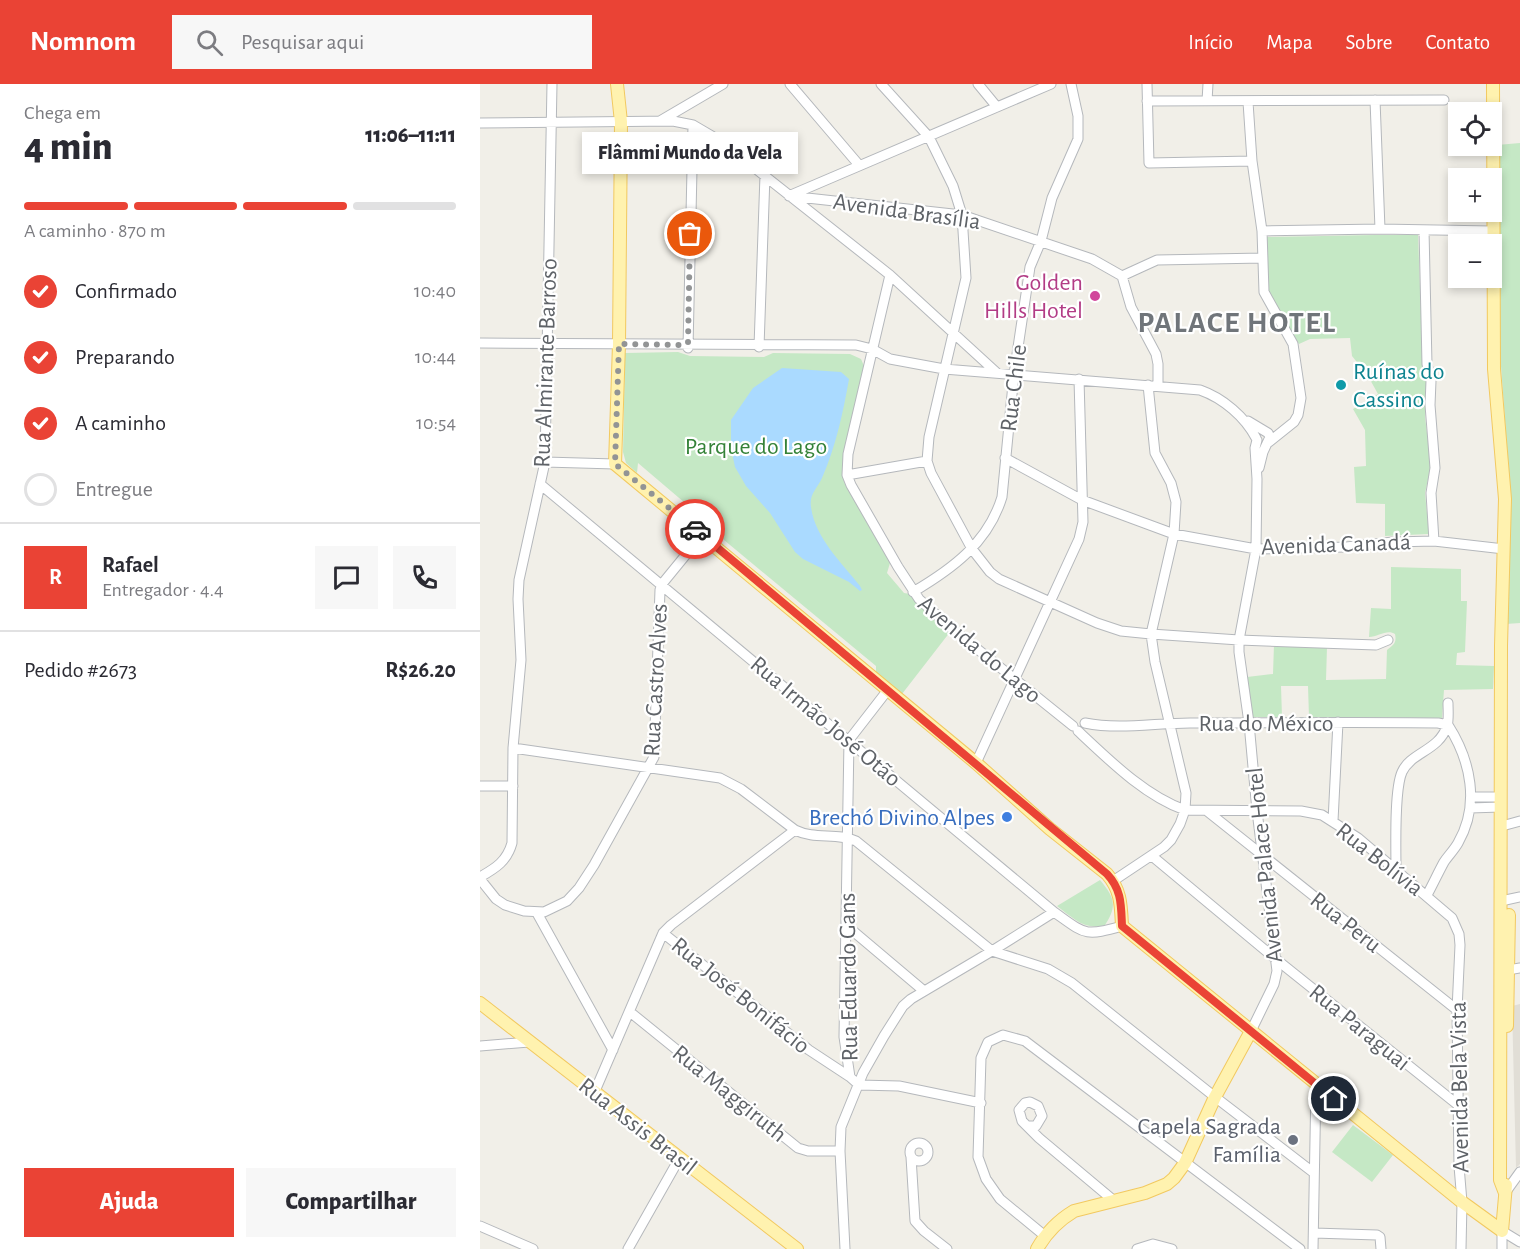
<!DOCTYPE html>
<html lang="pt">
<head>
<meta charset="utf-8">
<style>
  :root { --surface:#fff; --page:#f7f7f7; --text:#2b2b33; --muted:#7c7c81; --line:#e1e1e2; --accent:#ea4335 }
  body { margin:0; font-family:"Alegreya Sans",sans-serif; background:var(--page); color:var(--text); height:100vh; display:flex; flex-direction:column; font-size:22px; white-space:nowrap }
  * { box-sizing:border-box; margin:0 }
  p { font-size:20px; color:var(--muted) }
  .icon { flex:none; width:33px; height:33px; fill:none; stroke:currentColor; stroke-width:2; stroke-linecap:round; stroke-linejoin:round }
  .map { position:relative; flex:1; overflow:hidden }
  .details { display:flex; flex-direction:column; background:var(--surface); width:480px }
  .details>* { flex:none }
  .tools { position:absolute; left:968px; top:18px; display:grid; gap:12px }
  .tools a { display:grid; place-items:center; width:54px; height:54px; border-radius:0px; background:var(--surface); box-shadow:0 3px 9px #0003; font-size:30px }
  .pin { position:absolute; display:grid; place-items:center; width:51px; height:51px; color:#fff; margin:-26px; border:3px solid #fff; border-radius:50%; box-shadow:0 2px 6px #0007 }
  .courier { position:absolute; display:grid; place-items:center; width:60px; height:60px; margin:-30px; border:4px solid #ea4335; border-radius:50%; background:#fff; color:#222; box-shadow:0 2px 8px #0007 }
  .bubble { position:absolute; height:42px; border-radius:0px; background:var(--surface); box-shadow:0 3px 9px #0003; font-size:20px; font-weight:800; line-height:42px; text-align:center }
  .summary em { font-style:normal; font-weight:800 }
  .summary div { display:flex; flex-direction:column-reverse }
  .summary { display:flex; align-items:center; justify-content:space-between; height:102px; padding:0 24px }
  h1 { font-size:39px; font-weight:800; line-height:45px }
  .bar { display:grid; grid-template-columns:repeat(4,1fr); gap:9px 6px; align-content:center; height:72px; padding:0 24px }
  .bar i { height:8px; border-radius:4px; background:var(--line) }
  .bar .current { background:var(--accent) }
  .bar p { grid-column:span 4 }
  .line { display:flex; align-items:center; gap:15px; padding:0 24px; border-top:2px solid var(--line) }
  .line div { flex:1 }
  .round { display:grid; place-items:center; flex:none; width:63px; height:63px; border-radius:0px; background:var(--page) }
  ol { padding:0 24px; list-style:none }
  li { display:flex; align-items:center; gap:18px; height:66px }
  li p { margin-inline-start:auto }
  li .icon { padding:6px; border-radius:50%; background:var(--accent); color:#fff; stroke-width:4 }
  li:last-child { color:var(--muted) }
  li i { width:33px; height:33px; border:3px solid var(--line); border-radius:50% }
  .cta { display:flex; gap:12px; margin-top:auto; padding:12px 24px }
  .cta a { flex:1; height:69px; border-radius:0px; background:var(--accent); color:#fff; font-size:24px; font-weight:800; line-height:69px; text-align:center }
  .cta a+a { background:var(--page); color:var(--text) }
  header { display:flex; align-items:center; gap:36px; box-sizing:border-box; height:84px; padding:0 30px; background:var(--accent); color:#fff }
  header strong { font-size:28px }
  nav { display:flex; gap:33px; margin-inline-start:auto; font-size:21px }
  .search { width:420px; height:54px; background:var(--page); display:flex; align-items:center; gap:15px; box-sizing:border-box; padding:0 21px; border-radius:0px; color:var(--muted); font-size:22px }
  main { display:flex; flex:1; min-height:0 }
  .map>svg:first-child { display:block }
  .education { fill:#e1ded6 }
  .green { fill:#c5e8c5 }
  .water { fill:#aadaff }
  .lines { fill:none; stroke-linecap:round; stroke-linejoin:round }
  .minor-casing { stroke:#b5b8bc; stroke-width:11 }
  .major-casing { stroke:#f2c960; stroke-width:14 }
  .minor { stroke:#fff; stroke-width:9 }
  .major { stroke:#fff2af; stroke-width:12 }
  .done { stroke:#929495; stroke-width:6; stroke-dasharray:0 10.8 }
  .route { stroke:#ea4335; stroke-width:8 }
  .hotel-dot { fill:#d1479c; stroke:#fff; stroke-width:2 }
  .culture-dot { fill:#0f9aa8; stroke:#fff; stroke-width:2 }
  .shop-dot { fill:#3f7fe0; stroke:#fff; stroke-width:2 }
  .worship-dot { fill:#6b7280; stroke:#fff; stroke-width:2 }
  .labels { text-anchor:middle; stroke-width:4.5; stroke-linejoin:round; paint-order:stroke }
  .street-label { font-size:24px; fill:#5f6368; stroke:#fff }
  .hotel-label { font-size:24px; fill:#b23c85; stroke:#fff; text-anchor:end }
  .culture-label { font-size:24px; fill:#0d838f; stroke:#fff; text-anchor:start }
  .park-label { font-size:24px; fill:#348238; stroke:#fff }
  .shop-label { font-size:24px; fill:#366cbe; stroke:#fff; text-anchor:end }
  .worship-label { font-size:24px; fill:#5b616d; stroke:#fff; text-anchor:end }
  .district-label { font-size:30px; font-weight:bold; letter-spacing:1.5px; fill:#70757a; stroke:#fff }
</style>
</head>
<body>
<header>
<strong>Nomnom</strong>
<div class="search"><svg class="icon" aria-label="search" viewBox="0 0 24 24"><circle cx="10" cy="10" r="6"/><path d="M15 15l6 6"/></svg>Pesquisar aqui</div>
<nav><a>Início</a><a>Mapa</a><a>Sobre</a><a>Contato</a></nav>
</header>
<main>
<section class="details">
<div class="summary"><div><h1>4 min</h1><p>Chega em</p></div><em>11:06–11:11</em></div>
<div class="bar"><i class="current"></i><i class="current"></i><i class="current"></i><i></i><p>A caminho · 870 m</p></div>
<ol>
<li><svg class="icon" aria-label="check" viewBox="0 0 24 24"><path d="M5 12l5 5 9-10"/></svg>Confirmado<p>10:40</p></li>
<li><svg class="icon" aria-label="check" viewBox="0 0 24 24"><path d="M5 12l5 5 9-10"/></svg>Preparando<p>10:44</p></li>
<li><svg class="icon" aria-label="check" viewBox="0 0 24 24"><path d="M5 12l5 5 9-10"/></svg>A caminho<p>10:54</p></li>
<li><i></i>Entregue</li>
</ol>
<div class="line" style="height:108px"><b class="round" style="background:var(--accent);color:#fff">R</b><div><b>Rafael</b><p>Entregador · 4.4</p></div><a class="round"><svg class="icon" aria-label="chat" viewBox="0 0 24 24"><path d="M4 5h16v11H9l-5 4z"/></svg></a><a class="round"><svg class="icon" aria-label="phone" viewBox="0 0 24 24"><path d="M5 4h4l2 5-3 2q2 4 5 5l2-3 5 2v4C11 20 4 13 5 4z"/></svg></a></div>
<div class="line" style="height:78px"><div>Pedido #2673</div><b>R$26.20</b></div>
<div class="cta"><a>Ajuda</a><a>Compartilhar</a></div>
</section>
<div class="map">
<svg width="1040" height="1165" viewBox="0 0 1040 1165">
  <rect width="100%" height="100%" fill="#f1efe8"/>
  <path class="education" d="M1040 920V1080L1036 1084 1032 922Z"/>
  <path class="green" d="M1040 59V539L1026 540 1031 418 1019 255 1017 61Z
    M895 151H938L943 281 947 299 945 333 951 382 945 409 949 450 905 452V420L876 419 874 383 886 382 885 346 873 325 898 310 888 292 872 272 870 254 830 255 819 260 790 214 788 206 786 153Z
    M198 268 210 272 284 273 293 269 370 270 381 275 384 282 362 383 364 398 410 479 407 489 424 509 430 510 452 534 470 548 422 610 396 589V582L238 451 235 456 224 447 225 436 158 379 157 389 146 379 143 368 145 269Z
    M911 483 981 485V517H987L985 568 977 569 976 581 1014 582 1013 605 964 606 962 634 829 633 828 602H801L802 633H773L767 593 793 590 794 560 847 563 846 596 906 595 907 566C913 561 917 559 915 550 907 545 898 553 889 553L891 524 911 525Z
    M620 796C634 813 638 821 625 841 605 847 593 834 577 822Z
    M873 1041 913 1071 892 1098 852 1068Z"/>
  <path class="water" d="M302 284 361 288 369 295C363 329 356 362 342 394 337 405 329 410 331 423 335 454 362 479 380 502L382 506 380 507 369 498 323 475 315 468 290 429 266 402 255 383 251 364V336L273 304Z"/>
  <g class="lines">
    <g class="minor-casing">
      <path id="minor" d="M310 0 379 81
        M401 0 449 53 473 102 482 131 486 194 449 353 447 377 451 389 492 465 510 488 519 495 617 539 641 547 671 550 759 556 896 561 908 556
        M498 0 517 23
        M667 0 669 79 772 77
        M895 16 900 145
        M667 17 964 16
        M727 17 728 0
        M768 18 772 77 782 147 784 208 813 260 821 314 818 331 814 338 789 358
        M180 37 243 0
        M0 39 193 37 213 41 242 58 410 191 517 289
        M311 111 571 0
        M309 112 482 131 612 175 642 192
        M944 146 947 280 951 297 950 321 955 384 951 409 954 457
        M782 147 900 145 1012 147
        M410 191 368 370 367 391 371 401 418 483 439 515 470 543 593 642
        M642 192 677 176 783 174
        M642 192 651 223 676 270 678 280V302
        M0 259 376 261 392 265 410 275 464 285 720 306C743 314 765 333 776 354
        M279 263 285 91
        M208 264 213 41
        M768 337 788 349 790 353 783 368 779 384
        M525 374 602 416 694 450 776 465 866 463 913 458 954 457 1024 465
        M65 378 135 380
        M367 391 447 377
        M60 400 574 828C605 850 604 853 642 842
        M433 508C472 485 508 459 522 413L534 290 550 183 561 157 572 114 598 55V32L591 0
        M605 639C639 646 675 639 710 639 793 639 875 638 958 639L968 641
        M598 647C629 676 665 712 705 726L821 727 842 731 878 754 972 834 979 850 980 861 977 926 979 1082 982 1118 981 1165
        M369 656 364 953 370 993 379 1001 419 1002 501 1019
        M369 656 407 607
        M33 664 240 694 261 705 315 746C335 756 357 748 376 757L512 867 568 885 592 899 735 1013 834 1089
        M496 679 599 455 603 438 599 295
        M0 702H33
        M991 713H1021
        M990 724 1021 723
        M727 727 977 926
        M853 737 858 638
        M1022 742 1040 737
        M672 772 797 876 978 1021
        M916 786C916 763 914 706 922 688 931 668 959 667 967 642 969 636 968 626 968 619
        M0 793C16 784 27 777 32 759L33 664 41 576 38 515 39 496 65 378 72 0
        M0 795 16 815 25 821 44 827 64 828 87 817 99 804 114 781 174 673 180 506 182 500 222 451
        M633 797 684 763 691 756 700 740 705 726 706 709 675 578 671 550 694 450 696 418 691 399 675 369 668 301
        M947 811C953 800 958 789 964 778 968 772 974 766 978 759 1000 721 991 677 968 641
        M1021 817 1040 813
        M57 829 133 966
        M367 842 444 907
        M183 849 329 966 370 993
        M1022 887 1040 884
        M150 928 318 1064 328 1067H360
        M771 947 794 900 797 887 777 727 769 639 759 568V556L776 465 777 395 775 364 777 356
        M0 962 49 958
        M115 1007 183 849 191 841 315 746
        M548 1042H556L562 1032 558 1022 550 1018 545 1019 539 1026 542 1037 559 1054 633 1116
        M430 1068a9 9 0 1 1 18 0a9 9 0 1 1-18 0Z
        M431 1073 435 1137 444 1147 467 1165
        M1025 1109 1040 1088
        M0 1142 53 1165
        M1022 1147 1040 1158
        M834 1149 897 1151 900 1153 901 1165
        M565 1152 520 1115 506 1095 498 1073 501 974 508 958 523 951 545 957 820 1165
        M148 1165 199 1075
        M365 1165 360 1067 361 1043 383 989 404 952 423 922 431 915 512 867 574 828
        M657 1165 673 1160 692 1165
        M833 1165 836 1000
        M1022 1165V1147"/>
    </g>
    <g class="major-casing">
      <path id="major" d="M137 0 141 38 139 260 135 380 496 679 570 745 627 790C641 806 641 821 642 842L982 1118 1022 1147
        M1013 0 1014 285 1025 415 1021 562 1020 1096 1025 1109
        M0 919 317 1165
        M1027 942 1029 831
        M1022 1147 1026 1101
        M557 1165C566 1149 579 1136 594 1127L665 1109 687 1100 694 1094 705 1079 735 1013 771 947"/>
    </g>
    <use href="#minor" class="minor"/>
    <use href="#major" class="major"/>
  </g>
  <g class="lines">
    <path class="done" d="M210 150 208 259 200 261 139 260 135 380 215 445"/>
    <path class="route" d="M215 445 627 790C642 806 641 821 642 842L854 1015"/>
  </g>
  <circle class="hotel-dot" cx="615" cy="212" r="6"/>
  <circle class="culture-dot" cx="861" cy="301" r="6"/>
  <circle class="shop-dot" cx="527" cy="733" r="6"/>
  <circle class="worship-dot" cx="813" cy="1056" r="6"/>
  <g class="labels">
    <g class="street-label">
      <text transform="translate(427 127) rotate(8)" y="8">Avenida Brasília</text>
      <text transform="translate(65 279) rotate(-88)" y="8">Rua Almirante Barroso</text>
      <text transform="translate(533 304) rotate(-83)" y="8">Rua Chile</text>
      <text transform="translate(856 460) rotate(-2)" y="8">Avenida Canadá</text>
      <text transform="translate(500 565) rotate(40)" y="8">Avenida do Lago</text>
      <text transform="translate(175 596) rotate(-87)" y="8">Rua Castro Alves</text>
      <text transform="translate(346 637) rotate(40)" y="8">Rua Irmão José Otão</text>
      <text x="786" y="647">Rua do México</text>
      <text transform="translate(900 775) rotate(38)" y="8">Rua Bolívia</text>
      <text transform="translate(784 781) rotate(-96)" y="8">Avenida Palace Hotel</text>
      <text transform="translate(866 838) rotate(38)" y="8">Rua Peru</text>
      <text transform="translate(368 893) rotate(-91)" y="8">Rua Eduardo Gans</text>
      <text transform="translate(261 911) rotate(39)" y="8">Rua José Bonifácio</text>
      <text transform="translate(880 943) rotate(39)" y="8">Rua Paraguai</text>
      <text transform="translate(979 1003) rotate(-91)" y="8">Avenida Bela Vista</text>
      <text transform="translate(250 1009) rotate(39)" y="8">Rua Maggiruth</text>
      <text transform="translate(158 1042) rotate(38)" y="8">Rua Assis Brasil</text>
    </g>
    <g class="hotel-label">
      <text x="603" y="206">Golden<tspan x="603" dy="28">Hills Hotel</tspan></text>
    </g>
    <g class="culture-label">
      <text x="873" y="295">Ruínas do<tspan x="873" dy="28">Cassino</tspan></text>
    </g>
    <g class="park-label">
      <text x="276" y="370">Parque do Lago</text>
    </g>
    <g class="shop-label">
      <text x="515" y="741">Brechó Divino Alpes</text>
    </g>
    <g class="worship-label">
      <text x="801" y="1050">Capela Sagrada<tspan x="801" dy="28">Família</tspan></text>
    </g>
    <g class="district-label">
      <text x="757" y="248">PALACE HOTEL</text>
    </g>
  </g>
</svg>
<div class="tools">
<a><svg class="icon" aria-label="locate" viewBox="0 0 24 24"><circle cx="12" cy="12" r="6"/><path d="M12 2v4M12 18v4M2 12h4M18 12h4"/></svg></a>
<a>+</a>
<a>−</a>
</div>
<div class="pin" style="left:210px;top:150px;background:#ea580c"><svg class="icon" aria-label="bag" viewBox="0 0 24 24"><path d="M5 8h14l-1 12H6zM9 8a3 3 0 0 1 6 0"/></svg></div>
<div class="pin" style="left:854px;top:1015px;background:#1f2937"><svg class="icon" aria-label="home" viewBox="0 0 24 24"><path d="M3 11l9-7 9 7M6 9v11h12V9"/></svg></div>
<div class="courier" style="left:215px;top:445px"><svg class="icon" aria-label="car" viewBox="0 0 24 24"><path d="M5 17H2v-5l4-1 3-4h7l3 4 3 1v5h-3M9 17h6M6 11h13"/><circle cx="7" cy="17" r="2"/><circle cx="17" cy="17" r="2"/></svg></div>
<div class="bubble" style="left:102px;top:48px;width:216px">Flâmmi Mundo da Vela</div>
</div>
</main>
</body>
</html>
